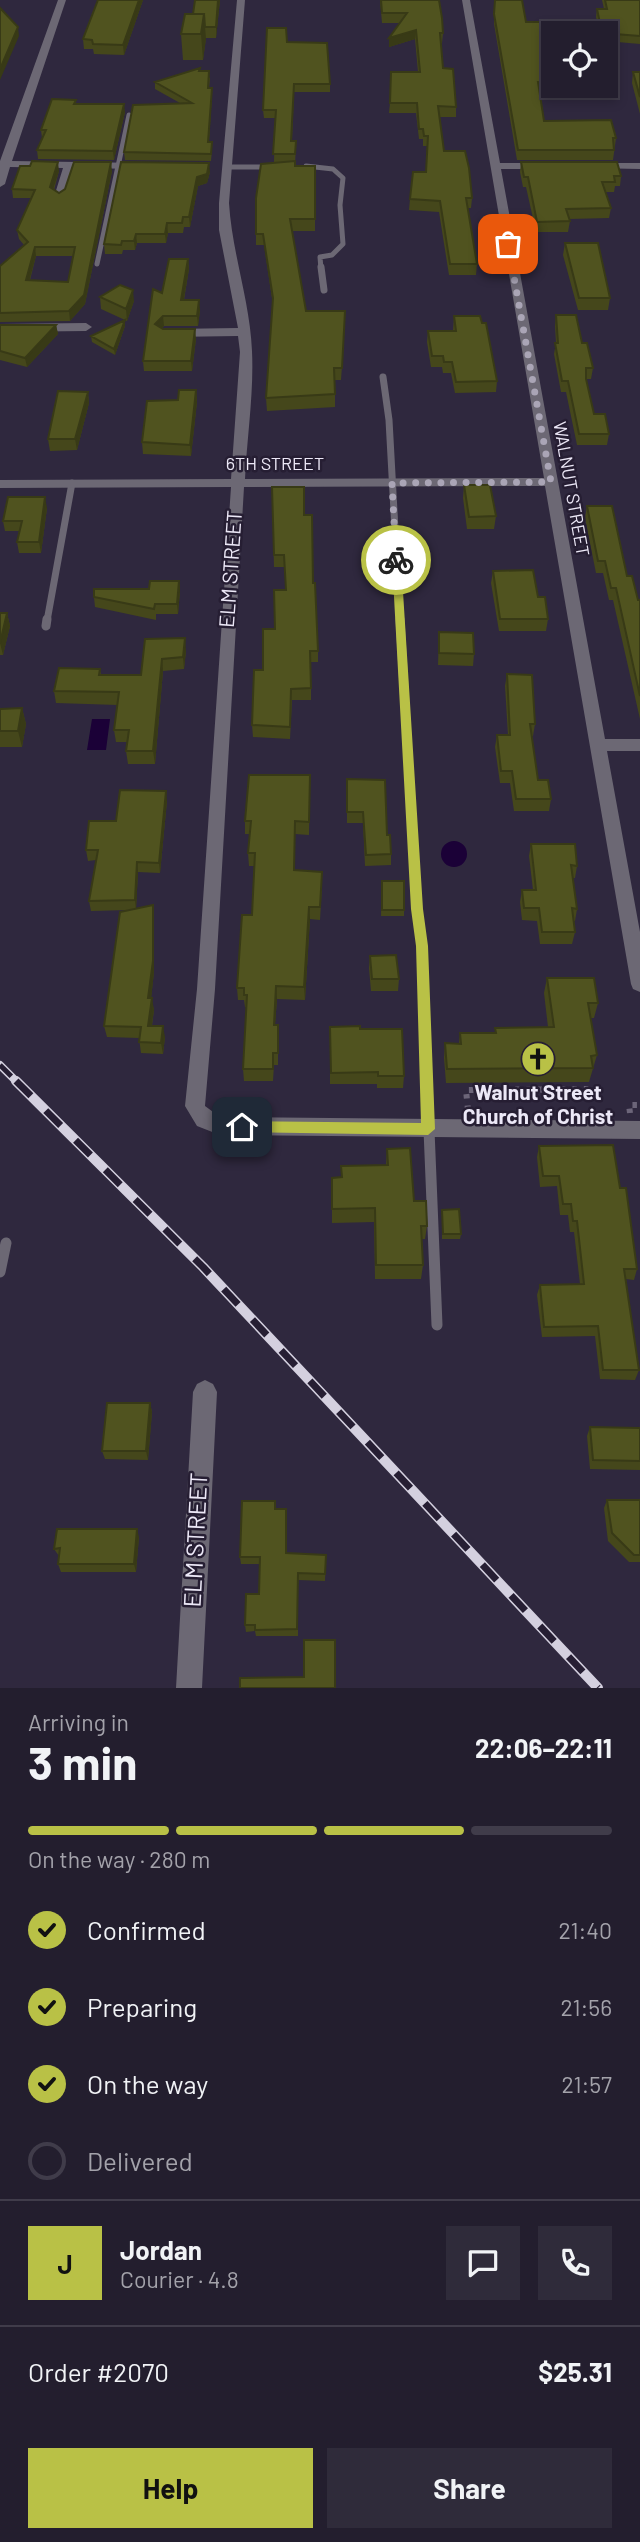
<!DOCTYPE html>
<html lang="en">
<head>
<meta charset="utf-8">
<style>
  :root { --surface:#231e2e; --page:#2f2b3a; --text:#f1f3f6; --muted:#a3a2aa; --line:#403c4a; --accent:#b9c146 }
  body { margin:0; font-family:Barlow,sans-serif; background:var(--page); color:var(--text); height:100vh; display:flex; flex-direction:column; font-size:26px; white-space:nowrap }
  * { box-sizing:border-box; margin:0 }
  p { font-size:23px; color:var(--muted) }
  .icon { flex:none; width:38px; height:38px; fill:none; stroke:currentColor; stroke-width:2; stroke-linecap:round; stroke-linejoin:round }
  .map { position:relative; height:1688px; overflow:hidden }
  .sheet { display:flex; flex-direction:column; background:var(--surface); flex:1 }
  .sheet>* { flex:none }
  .fabs { position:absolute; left:541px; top:21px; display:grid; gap:14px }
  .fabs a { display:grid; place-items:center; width:77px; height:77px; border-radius:0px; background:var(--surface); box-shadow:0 4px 10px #0003,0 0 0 2px var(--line); font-size:35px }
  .pin { position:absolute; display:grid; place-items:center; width:60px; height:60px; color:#fff; margin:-30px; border-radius:14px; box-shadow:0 4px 10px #0006 }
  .courier { position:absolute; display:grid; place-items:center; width:70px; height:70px; margin:-35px; border:5px solid #b9c146; border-radius:50%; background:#fff; color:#222; box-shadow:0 2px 9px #0007 }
  .overview em { font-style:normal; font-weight:700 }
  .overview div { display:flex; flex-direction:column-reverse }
  .overview { display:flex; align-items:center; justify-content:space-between; height:119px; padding:0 28px }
  h1 { font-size:46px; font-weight:700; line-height:52px }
  .bar { display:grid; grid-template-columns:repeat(4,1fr); gap:10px 7px; align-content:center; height:84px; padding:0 28px }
  .bar i { height:9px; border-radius:5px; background:var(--line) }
  .bar .active { background:var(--accent) }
  .bar p { grid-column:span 4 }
  .line { display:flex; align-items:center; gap:18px; padding:0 28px; border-top:2px solid var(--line) }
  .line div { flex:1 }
  .round { display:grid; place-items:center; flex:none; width:74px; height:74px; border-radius:0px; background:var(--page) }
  ol { padding:0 28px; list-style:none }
  li { display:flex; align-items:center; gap:21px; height:77px }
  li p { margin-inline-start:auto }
  li .icon { padding:7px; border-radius:50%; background:var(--accent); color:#111; stroke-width:4 }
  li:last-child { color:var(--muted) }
  li i { width:38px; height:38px; border:4px solid var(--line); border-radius:50% }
  .cta { display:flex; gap:14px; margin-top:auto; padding:14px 28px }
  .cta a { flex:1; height:80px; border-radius:0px; background:var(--accent); color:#111; font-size:28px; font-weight:700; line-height:80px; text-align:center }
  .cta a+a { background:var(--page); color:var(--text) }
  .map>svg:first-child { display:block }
  .water { fill:#1b0137 }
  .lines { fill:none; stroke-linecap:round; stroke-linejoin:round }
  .path { stroke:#6c6579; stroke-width:6; stroke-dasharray:4.5 7; stroke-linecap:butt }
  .lane-far3 { stroke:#6c6874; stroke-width:5 }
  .lane-far2 { stroke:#6c6874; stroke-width:7 }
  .lane-far1 { stroke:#6c6874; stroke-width:9 }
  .lane { stroke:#6c6874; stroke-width:11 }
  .street { fill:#6c6874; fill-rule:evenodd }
  .rail-far1-casing { stroke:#d4d0df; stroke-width:8 }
  .rail-casing { stroke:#d4d0df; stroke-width:10 }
  .rail-far1 { stroke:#261e33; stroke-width:5; stroke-dasharray:16; stroke-linecap:butt }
  .rail { stroke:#261e33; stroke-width:7; stroke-dasharray:21; stroke-linecap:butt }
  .wall { fill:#45471b; fill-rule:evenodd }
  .shaded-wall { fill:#383a16 }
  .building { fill:#50531f; stroke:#383a16; stroke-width:2; fill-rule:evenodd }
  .route { fill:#b9c146 }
  .done { stroke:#aaa5b6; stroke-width:7; stroke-dasharray:0 12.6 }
  .labels { text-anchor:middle; stroke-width:5; stroke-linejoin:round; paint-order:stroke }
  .far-street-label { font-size:18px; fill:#ece8f7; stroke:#261e33 }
  .street-label { font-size:21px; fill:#ece8f7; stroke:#261e33 }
  .poi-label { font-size:21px; font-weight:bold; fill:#ece8f7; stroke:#261e33 }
  .near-street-label { font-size:24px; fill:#ece8f7; stroke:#261e33 }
</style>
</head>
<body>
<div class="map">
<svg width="640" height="1688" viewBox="0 0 640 1688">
  <rect width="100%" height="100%" fill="#2f283e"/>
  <path class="water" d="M92 719H110L106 750H87Z
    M441 854a13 13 0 1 1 26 0a13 13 0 1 1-26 0Z"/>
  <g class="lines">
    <path class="path" d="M468 1110 466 1090 593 1089
      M630 1113 629 1105H640"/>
    <path class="lane-far3" d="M306 166 333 169 343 178 340 205 343 244 332 255 320 257 321 269
      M227 167H271
      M97 264 129 115"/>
    <path class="lane-far2" d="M321 267 324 290
      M383 377 389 420 400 621
      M47 621 72 483"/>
    <path class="lane-far1" d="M400 619 417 909 422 946 427 1083
      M46 626 47 619"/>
    <path class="lane" d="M427 1081 437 1325
      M0 1272 6 1243"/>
    <path class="street" d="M58 0H66L12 161 143 163 148 166 143 169 73 168 64 197 59 200 54 197 63 168 10 167 5 184 0 187V161Z
      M237 0H245L229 203C232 253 250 301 252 351 254 393 247 437 245 479L544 478 462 0H470L500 163H543L548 166 543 169H501L605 739H640V751H607L640 932V992L633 989 631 984 545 486 244 487 215 989 205 1106 220 1117 640 1121V1139L220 1135 197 1126 185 1106 197 989 231 487 0 488V480L231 479 240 352 238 336 171 337 165 333 171 329 238 328 219 230V203Z
      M596 163H640V169L592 168 591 166Z
      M0 324 86 323 92 327 86 331 0 332Z
      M205 1380 213 1384 217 1392 202 1688H176L193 1392 197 1384Z"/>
    <g class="rail-far1-casing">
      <path id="rail-far1" d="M0 1065 18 1083"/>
    </g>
    <g class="rail-casing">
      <path id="rail" d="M16 1081 203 1267 598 1688"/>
    </g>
    <use href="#rail-far1" class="rail-far1"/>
    <use href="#rail" class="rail"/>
  </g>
  <path class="wall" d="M143 0 124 55 94 54 93 49H84L83 39Z
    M220 0 216 38H206L203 60H183L181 34 193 14Z
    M380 0H439L443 33 442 43H441L443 68 456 107V117H440L444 151 472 198 471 208H468L477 264 476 275H449L439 212 409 210 410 199 426 172 427 146H423V139H419L416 113H389L390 103 418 72 415 39 389 47V38L400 23H382Z
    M494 0H522L526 22 543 39 553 45V93L540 92 544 121 616 138 613 160H517L494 24Z
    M602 0H640V44L606 41V33H600L596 17 597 9H604Z
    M287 42 330 84V92H294L292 141H296L295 166H315V231H292L306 311 345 323 341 380H335V407L267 411 266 398 273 305 264 245H256V234L284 162H274L275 118H264L263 110Z
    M200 71 210 78 209 88 212 95 209 142 212 150 211 161 125 160 124 152 180 103 155 89V82Z
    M633 72H640V114L632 83Z
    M76 100V104L125 112 114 160 38 159 37 150 42 138 41 130Z
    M521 162 621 176 620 186H615L614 192H606L611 208 609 218 569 219 570 221 568 232H536L526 187H523L520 172Z
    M59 171 54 190 59 193 112 171 85 304 70 321 0 322V266L24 245 19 239 17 230 31 198H13L12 189ZM36 256H73L68 282 30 280Z
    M210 172 207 183 198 186 190 227H184L183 233H168L166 243H137L135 250H123L122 254H105L104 244Z
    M565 243 610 298 608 310H578L563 255Z
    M188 259 189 269 184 300 200 310 198 326H164L162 328 196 339 192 371H144L143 361 162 293Z
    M100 297 134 301 127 321 125 320V326L115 355 92 342 91 336 125 320 101 309Z
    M556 315 582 343 593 368 591 379H586L594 414 609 434 607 445H577L566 392H561L554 354 556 343 555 326Z
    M454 316 497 381 496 392 455 393 451 373H443L442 367H431L427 342 428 331H453Z
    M0 325H56L58 334 27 367 0 360Z
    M196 390 197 402 191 456 143 454 142 442 178 400Z
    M88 392 89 403 77 450 50 451 48 439Z
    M464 485 496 516 494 529H467L463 498Z
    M272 487 304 515 313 583 318 651V662H311V700H292L290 739 253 737 252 725 263 670 286 590 285 567H274Z
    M587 506 627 576 638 600H640V719L613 600H609L603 573H596L585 518Z
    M47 508 41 553H19L17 542 19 531H5L3 521Z
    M493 571 538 597 548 619 546 631H499L491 583Z
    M179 581 180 591 178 614H156V620L95 607 94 597 149 589Z
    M0 613H7L10 626 3 655H0Z
    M439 632 474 654 473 666 438 665Z
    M145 639 186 651 184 669 163 671 155 764H128L126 751 127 742H116L114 730 118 705 56 703 54 691 100 669 101 675H141Z
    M507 674 535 724 533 736H531L538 780 551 799 549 811H514L510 783H500L495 747 497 735H508L505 686Z
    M22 708 26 724 22 747H0V709Z
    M310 775 309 835 295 834V870L322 872V885L320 920 310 919 305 1000 277 999 275 1025 278 1037V1065H274L273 1081H244L243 1069 247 1007H245L244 1000H238L237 988 252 915 254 866H249L248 853 250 834H245V821Z
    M347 779 387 835 391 854V865L365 866 363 823H347Z
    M167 801 160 873 138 872 136 909 154 917V972L151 998 154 1010 152 1026 165 1037 163 1054 141 1053 139 1038 107 1037 104 1026 129 910 91 911 89 901 96 860 88 861 86 850 116 821Z
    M531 844 577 866 575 878H572L577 909 575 921H574L575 932 572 944H540L537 921 522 920 520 902 522 890H533L529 856Z
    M382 881 404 910V916H381Z
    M370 956 399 979 398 991H371L369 968Z
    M547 978 598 1003 594 1018H591L597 1055 589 1082 446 1083 444 1058 445 1043H459L460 1033H495V1028L548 1027 544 993Z
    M330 1027 360 1029 404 1076 403 1088H377V1084H330Z
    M539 1146 620 1188 637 1269 634 1280 626 1279 639 1370 635 1380 600 1379 595 1336 542 1337 537 1295 540 1285 580 1284 574 1232H570L568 1215H560L557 1186 540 1187 537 1157Z
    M387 1149 427 1226 425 1239H421L423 1265 421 1279H375L374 1222 332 1223V1178L341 1177V1166L386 1165Z
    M442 1210 461 1234 460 1239H442Z
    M150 1403 152 1412 148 1460 105 1459 102 1451Z
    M590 1427 640 1428V1470L590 1469 587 1436Z
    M607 1500H640V1562H629L608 1541 604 1508Z
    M275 1509 287 1554 326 1555 325 1581 298 1580V1636H256L255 1631 246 1632 245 1625 259 1594 260 1564H241L240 1557Z
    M139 1537 136 1572H61L58 1564 59 1556 54 1549Z"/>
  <path class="shaded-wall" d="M139 0H143L124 55 123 45Z
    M218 0H220L216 38V27Z
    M204 14 206 39 203 60 201 34Z
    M18 27 19 36 0 80V69Z
    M416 30 415 39 389 47V38Z
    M212 88V95L208 150V142Z
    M124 104 125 112 114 160 113 151Z
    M58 162 59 171 51 196 50 187Z
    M111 162 112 171 85 304 70 321 69 311Z
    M209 163 210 172 207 183 198 186 190 227 189 217 197 177Z
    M167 223 168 233 166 243 165 234Z
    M136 234 137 243 135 250 134 241Z
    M35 247 36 256 27 289 26 280Z
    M188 259 189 269 182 310 181 300Z
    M133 290 134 301 127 321 126 309Z
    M199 300 200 310 198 326 197 316Z
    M163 316 164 326 156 334 155 324Z
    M125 320V326L115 355 114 349Z
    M56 325 58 334 27 367 25 358Z
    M195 329 196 339 192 371 191 361Z
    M196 390 197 402 191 456 190 445Z
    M88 392 89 403 77 450 75 439Z
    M45 497 47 508 41 553 39 542Z
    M179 581 180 591 178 614 177 604Z
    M7 613 10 626 3 655 0 643Z
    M185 638 186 651 184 669 183 657Z
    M162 659 163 671 155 764 153 751Z
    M22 708 26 724 22 747 18 731Z
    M166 791 167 801 160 873 159 863Z
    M137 862 138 872 136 910 135 900Z
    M153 905 154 917V972L150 1010 148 998Z
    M309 907 310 919 305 1000 304 987Z
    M276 986 277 999 274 1037V1025Z
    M152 998 154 1010 150 1037 148 1026Z
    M163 1026 165 1037 163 1054 161 1043Z
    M150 1403 152 1412 148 1460 146 1451Z
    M137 1529 139 1537 136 1572 134 1564Z"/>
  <path class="building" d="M98 0H139L123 45 93 44 92 40 83 39Z
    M195 0H218L216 27H205L204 14H193Z
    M381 0H439L442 18 443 33H440L443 68 453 69 456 107 438 106 444 151H465L469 168 472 198H466L477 264H450L440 201 410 199 413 172H426L428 136H424L423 129H419L417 103H390L391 72H420L416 30 389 38 407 13H382Z
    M495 0H522L526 22H540L543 39H551L553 45V62H551L553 83 538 82 544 121 611 120 616 138H613L614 150H518L494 14Z
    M605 0H640V36L602 33 597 9H607Z
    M0 8 18 27 0 69Z
    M185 14H204L201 34H181Z
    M267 28H286L287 42 327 43 330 84H294L291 141H296L295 154H273L276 110H263Z
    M200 68 199 71H209L208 88H212L208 142H212L211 154 124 152 133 105 192 103 155 82Z
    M633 72H640V97Z
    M52 99 76 100 74 104H124L113 151 37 150 46 130H41Z
    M32 161 58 162 50 187 59 193 65 189 74 162H111L84 295 69 311 0 313V266L28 242 17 230 35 190 12 189 20 166H30ZM35 247H75L68 282 26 280Z
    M295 161V166H315V219H290L306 311H345L342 368H334L335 394 266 398 273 298 263 234H256V198L261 164Z
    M121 162 209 163 207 174 197 177 189 217H183L182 223H167L165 234H136L134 241H122L121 245 104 244Z
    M521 162H617L621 176H614L615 182H602L611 208 566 209 570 221 537 222 528 177H524Z
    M565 243H598L610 298H579Z
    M169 259H188L181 300H199L197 316H163L155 324 163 329H195L191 361H143L153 289 162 293Z
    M120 285 133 290 126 309 100 297Z
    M556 315H576L582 343H587L593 368H586V379L594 414H605L609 434H579L568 381H562L555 343H558Z
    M454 316H480L482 323H486L497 381 456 382 452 362H444L443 356H432L428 331H456Z
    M125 320 114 349 91 336Z
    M0 325H56L25 358 0 351Z
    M179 390H196L190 445 142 442 147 401 178 400Z
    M58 391 88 392 75 439H48Z
    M464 485H490L496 516 469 517Z
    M272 487H304V515H312L313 583H315L318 651H310L311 688 291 689 290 727 252 725 254 670H263V629H275L274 590H286L284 555H274Z
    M8 497H45L39 542H17L22 521H3Z
    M587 506H612L627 576H632L638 600H640V696L616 588H611L605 561H598Z
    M533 570 538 597H545L548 619H500L493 571Z
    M150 581H179L177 604H155L154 609 94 597V589H149Z
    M0 613H7L0 643Z
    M439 632 473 633 474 654 439 653Z
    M185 638 183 657 162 659 153 751H126L129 730H114L119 692 54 691 59 668 100 669 99 675H141L145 639Z
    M507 674 532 675 535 724H530L538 780H548L551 799H516L512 771H501L497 735H510Z
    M22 708 18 731H0V709Z
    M249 775H310L309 822 295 821 294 870 322 872 320 907H309L304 987 276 986 274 1025H278V1053H273V1069H243L247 995H244V988H237L242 915H252L255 853H248L251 821H245Z
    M347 779 385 780 387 835H390L391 854 366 855 363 812H347Z
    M120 790 166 791 159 863 137 862 135 900 89 901 98 850H86L89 821H116Z
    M531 844H575L577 866 571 865 577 909 572 908 575 932H542L539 908H524L522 890H536Z
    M382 881H404V910H382Z
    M153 905V961L148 998H152L148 1026H163L161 1043 139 1042 141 1027 104 1026 120 912Z
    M396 955 399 979H372L370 956Z
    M547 978H594L598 1003H588L597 1055 591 1056 593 1068 447 1069 445 1043 461 1044 460 1033H496L495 1028 554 1027Z
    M360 1026V1029H402L404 1076H378V1072L331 1073 330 1027Z
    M613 1145 620 1188H626L637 1269H624L639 1370H603L598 1326 544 1327 540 1285 584 1284 577 1221H573L571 1204H563L559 1176H543L539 1146Z
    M410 1148 414 1201H426L427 1226H421L423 1265H376L375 1208 332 1209V1178L342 1177 341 1166 388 1165 387 1149Z
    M459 1209 461 1234H443L442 1210Z
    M107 1403H150L146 1451H102Z
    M590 1427 640 1428V1461L593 1460Z
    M607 1500H640V1555H634L612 1533Z
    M242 1501H275V1509H286V1553L326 1555 325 1574 298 1573 297 1629 255 1630V1625H245L246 1594H259L260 1557H240Z
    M57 1529H137L134 1564H58L60 1548 54 1549Z
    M304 1640H335V1688H240V1678L304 1677Z"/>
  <path class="route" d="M396 557 401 560 423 909 428 946 435 1129 428 1135 242 1132 235 1127 242 1121 421 1123 416 946 411 909 392 560Z"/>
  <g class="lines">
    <path class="done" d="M396 560 392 483 551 482 508 244"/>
  </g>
  <defs>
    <g id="church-disc" transform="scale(1.75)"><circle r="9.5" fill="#b9c146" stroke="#261e33"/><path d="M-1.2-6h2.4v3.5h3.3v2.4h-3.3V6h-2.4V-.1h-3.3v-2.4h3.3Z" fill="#111"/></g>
  </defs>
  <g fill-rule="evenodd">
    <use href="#church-disc" x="538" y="1059"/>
  </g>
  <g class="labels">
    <g class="far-street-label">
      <text x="275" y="470">6TH STREET</text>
      <text transform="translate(571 489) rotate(80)" y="6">WALNUT STREET</text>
    </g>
    <g class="street-label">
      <text transform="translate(231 569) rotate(-86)" y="7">ELM STREET</text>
    </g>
    <g class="poi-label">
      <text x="538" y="1100">Walnut Street<tspan x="538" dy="24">Church of Christ</tspan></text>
    </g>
    <g class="near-street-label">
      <text transform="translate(196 1540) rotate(-87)" y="8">ELM STREET</text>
    </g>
  </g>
</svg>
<div class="fabs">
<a><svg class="icon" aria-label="locate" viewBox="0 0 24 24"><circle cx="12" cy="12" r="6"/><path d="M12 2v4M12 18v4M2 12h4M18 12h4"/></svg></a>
</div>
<div class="pin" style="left:508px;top:244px;background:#ea580c"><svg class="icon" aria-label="bag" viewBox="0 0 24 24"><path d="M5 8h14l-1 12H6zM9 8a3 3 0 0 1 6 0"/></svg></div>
<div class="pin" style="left:242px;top:1127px;background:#1f2937"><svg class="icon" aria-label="home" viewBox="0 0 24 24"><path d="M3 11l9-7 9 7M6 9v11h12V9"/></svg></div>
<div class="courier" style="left:396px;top:560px"><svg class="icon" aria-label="bike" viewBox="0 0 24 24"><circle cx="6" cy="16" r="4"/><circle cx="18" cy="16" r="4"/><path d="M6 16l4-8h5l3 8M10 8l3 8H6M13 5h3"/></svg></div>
</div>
<section class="sheet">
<div class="overview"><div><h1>3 min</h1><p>Arriving in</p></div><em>22:06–22:11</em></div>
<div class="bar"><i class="active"></i><i class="active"></i><i class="active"></i><i></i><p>On the way · 280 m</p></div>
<ol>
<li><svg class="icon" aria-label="check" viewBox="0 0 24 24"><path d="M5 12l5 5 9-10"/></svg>Confirmed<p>21:40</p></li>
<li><svg class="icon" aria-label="check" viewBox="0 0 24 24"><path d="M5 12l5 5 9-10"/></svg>Preparing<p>21:56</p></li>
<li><svg class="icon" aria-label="check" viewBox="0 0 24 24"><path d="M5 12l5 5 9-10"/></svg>On the way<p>21:57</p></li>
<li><i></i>Delivered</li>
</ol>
<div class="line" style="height:126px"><b class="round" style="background:var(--accent);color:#111">J</b><div><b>Jordan</b><p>Courier · 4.8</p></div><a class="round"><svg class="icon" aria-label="chat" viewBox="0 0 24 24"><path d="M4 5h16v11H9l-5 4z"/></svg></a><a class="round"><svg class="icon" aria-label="phone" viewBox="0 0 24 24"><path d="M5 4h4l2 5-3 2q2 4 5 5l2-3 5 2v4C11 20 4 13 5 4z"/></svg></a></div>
<div class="line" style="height:91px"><div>Order #2070</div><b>$25.31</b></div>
<div class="cta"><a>Help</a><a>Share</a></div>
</section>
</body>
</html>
